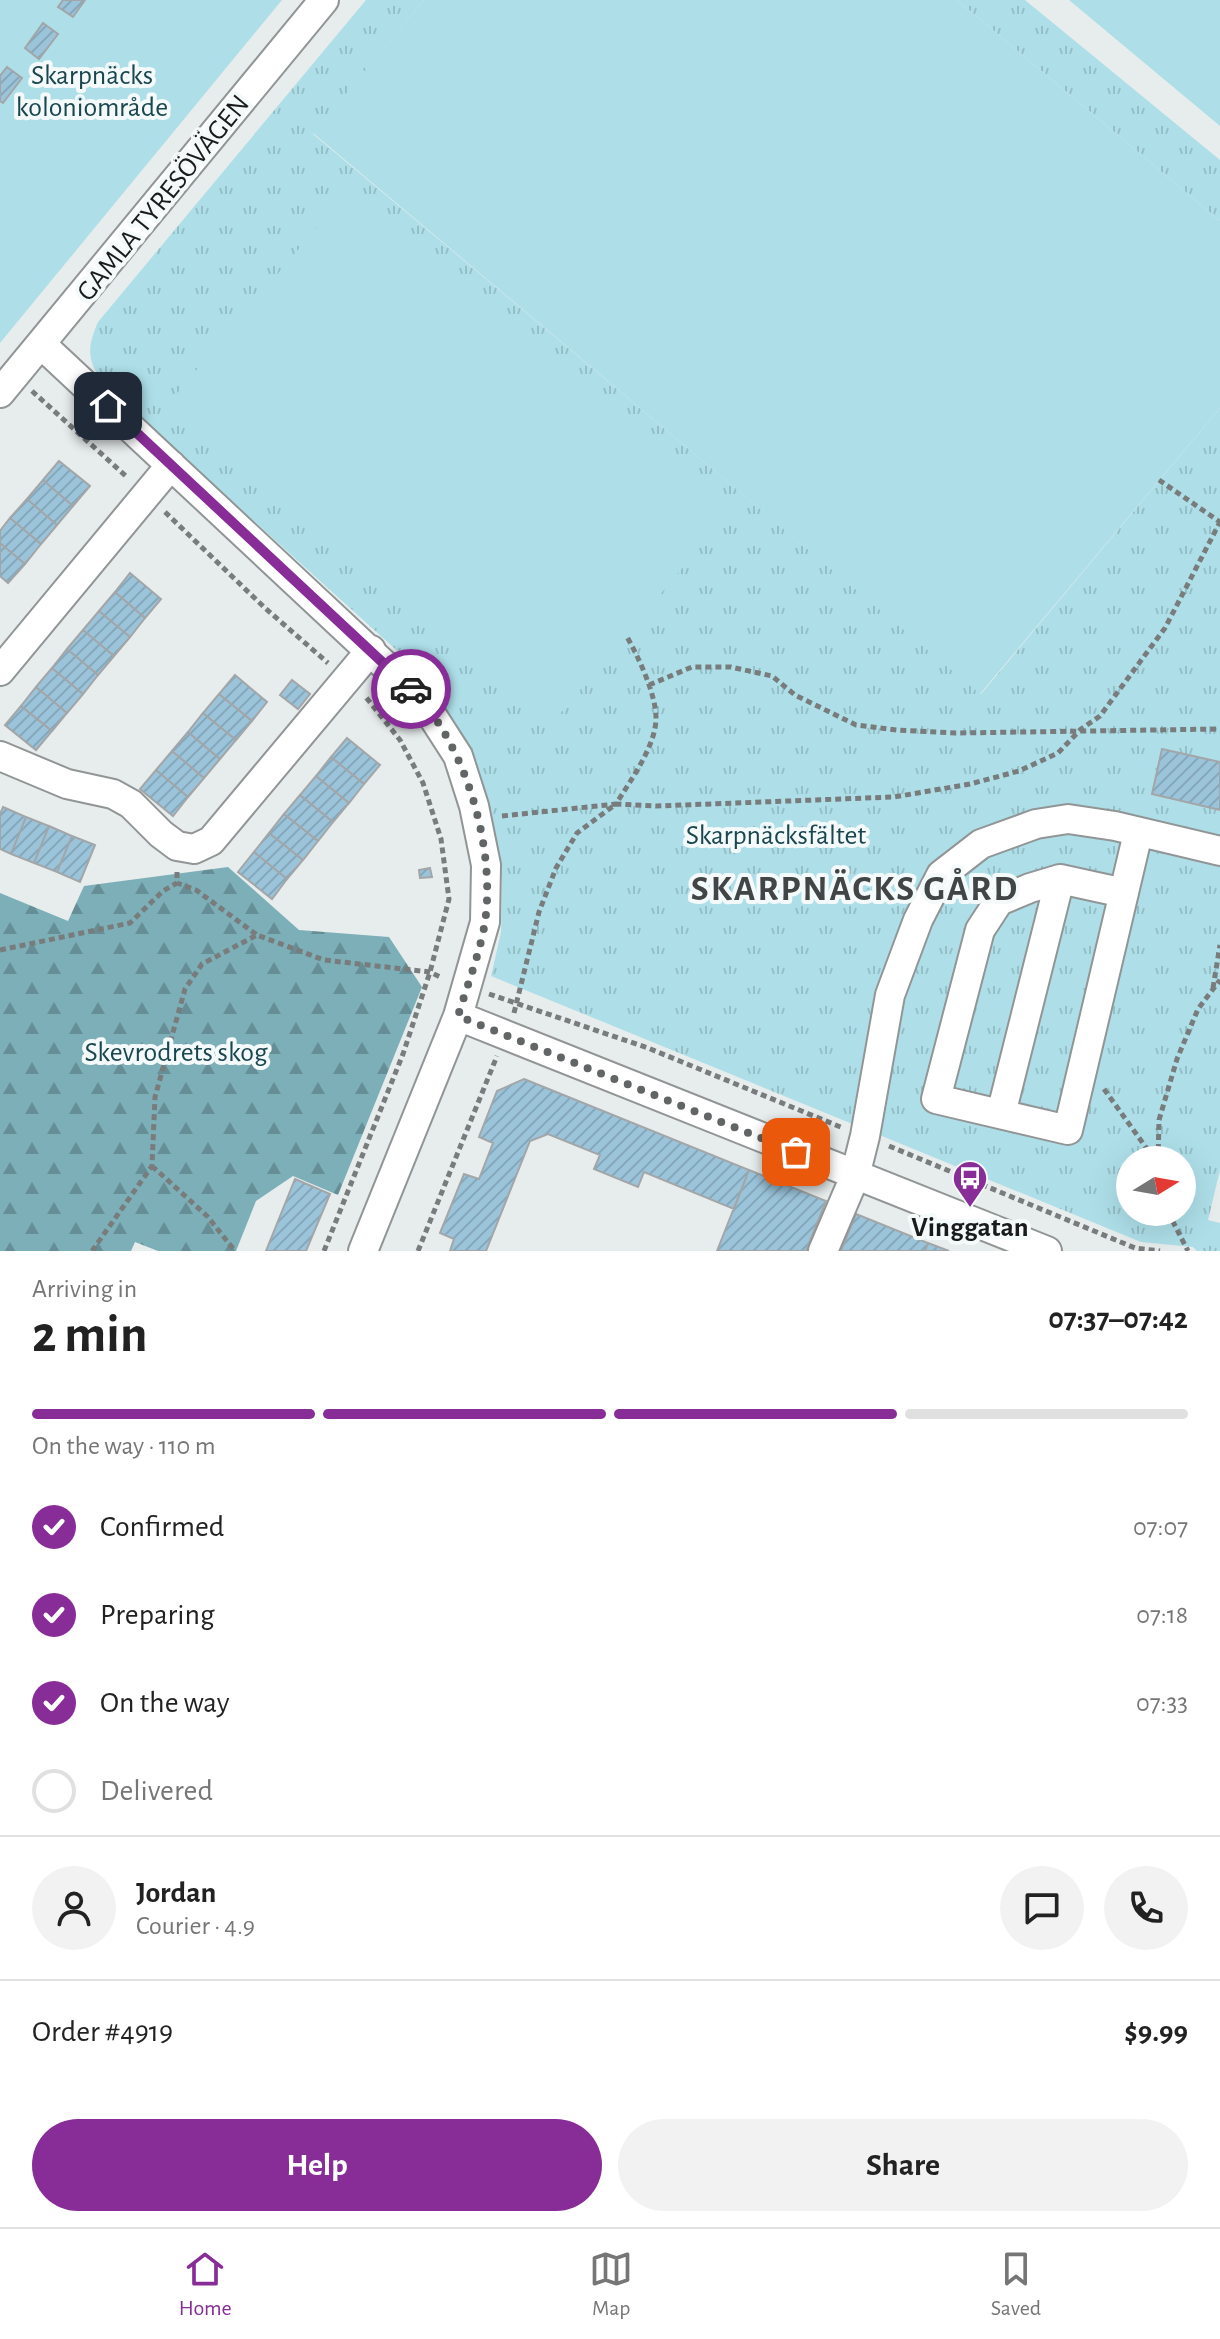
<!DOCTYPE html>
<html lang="en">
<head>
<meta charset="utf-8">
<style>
  :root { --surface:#fff; --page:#f2f2f2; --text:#222; --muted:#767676; --line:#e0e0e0; --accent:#882d98 }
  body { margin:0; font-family:"Alegreya Sans",sans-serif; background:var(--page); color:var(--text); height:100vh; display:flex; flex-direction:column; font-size:30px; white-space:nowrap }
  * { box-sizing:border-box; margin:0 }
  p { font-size:26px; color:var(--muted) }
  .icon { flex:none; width:44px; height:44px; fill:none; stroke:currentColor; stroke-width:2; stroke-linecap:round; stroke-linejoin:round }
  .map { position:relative; height:1251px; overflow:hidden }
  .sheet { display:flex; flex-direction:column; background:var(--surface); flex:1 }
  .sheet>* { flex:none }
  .needle { width:52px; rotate:79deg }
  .tools { position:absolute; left:1116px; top:1146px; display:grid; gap:16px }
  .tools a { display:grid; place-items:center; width:80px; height:80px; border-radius:50%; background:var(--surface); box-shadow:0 8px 32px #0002; font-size:40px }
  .pin { position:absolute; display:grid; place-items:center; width:68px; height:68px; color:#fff; margin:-34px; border-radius:16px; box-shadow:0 4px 12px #0006 }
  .courier { position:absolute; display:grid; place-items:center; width:80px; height:80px; margin:-40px; border:6px solid #882d98; border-radius:50%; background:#fff; color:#222; box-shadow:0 2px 10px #0007 }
  .headline em { font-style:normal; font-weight:700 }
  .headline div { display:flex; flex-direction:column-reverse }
  .headline { display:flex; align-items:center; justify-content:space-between; height:136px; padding:0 32px }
  h1 { font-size:52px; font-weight:700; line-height:60px }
  .bar { display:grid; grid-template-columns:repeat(4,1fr); gap:12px 8px; align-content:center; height:96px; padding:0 32px }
  .bar i { height:10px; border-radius:6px; background:var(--line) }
  .bar .active { background:var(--accent) }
  .bar p { grid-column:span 4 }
  .line { display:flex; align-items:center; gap:20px; padding:0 32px; border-top:2px solid var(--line) }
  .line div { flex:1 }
  .round { display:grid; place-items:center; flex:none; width:84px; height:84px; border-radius:42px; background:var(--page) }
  ol { padding:0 32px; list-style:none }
  li { display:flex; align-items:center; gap:24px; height:88px }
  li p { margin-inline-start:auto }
  li .icon { padding:8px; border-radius:50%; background:var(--accent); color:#fff; stroke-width:4 }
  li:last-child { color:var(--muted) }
  li i { width:44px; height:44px; border:4px solid var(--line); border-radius:50% }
  .button { display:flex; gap:16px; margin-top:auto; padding:16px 32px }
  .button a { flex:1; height:92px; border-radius:48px; background:var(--accent); color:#fff; font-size:32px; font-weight:700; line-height:92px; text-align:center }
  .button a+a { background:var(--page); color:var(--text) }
  .menu { display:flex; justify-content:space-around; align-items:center; height:112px; border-top:2px solid var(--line); background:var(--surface); font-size:22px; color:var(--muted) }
  .menu a { display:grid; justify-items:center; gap:4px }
  .menu .active { color:var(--accent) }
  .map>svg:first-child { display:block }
  .grass { fill:url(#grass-tufts); fill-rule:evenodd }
  .forest { fill:url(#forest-firs) }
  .garden { fill:#aedfe9 }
  .building { fill:url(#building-hatch); stroke:#a3a6a8; stroke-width:2 }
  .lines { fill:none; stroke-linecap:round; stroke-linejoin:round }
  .minor-casing { stroke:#919596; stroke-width:32 }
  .path { stroke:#797c7c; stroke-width:5; stroke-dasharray:6 4; stroke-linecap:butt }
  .minor { stroke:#fff; stroke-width:28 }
  .done { stroke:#626565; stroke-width:8; stroke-dasharray:0 14.4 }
  .route { stroke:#882d98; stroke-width:10 }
  .labels { text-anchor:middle; stroke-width:8; stroke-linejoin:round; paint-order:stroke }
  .park-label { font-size:28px; fill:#1a474f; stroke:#f4f9fa }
  .street-label { font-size:28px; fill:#1a1c1c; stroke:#f4f9fa }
  .poi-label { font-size:28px; font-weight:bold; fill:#1a1c1c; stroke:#f4f9fa }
  .district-label { font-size:36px; font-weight:bold; letter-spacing:2px; fill:#424546; stroke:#f4f9fa }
</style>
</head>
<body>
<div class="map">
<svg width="1220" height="1251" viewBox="0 0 1220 1251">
  <defs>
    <pattern id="grass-tufts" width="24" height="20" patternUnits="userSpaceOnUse" patternTransform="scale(2)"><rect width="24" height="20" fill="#aedfe9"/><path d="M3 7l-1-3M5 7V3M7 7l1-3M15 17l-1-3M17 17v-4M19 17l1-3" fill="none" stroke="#95bfc7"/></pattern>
    <pattern id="forest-firs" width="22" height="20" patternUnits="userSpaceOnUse" patternTransform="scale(2)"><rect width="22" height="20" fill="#7dafb9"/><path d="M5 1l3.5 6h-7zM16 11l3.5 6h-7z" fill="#668e96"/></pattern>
    <pattern id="building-hatch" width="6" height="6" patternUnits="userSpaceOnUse" patternTransform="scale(2)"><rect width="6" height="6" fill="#9bc4db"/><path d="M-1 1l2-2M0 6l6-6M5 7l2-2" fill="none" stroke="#85a8bb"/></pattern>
  </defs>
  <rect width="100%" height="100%" fill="#e7ecec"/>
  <path class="grass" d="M366 0H424L313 134 981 694 1220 408V1170L1208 1220 1220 1223V1251H1197L1193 1247 1141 1242 491 976 501 932 502 881 494 835 479 773 452 718 424 675 108 389C88 363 85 352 98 322ZM1130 1160H1182V1212H1130Z
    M957 0H1025L1220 160V221Z"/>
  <path class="forest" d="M228 867 299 930 389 937 422 987 338 1195 293 1176 256 1201 236 1251H158L135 1242 131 1251H0V893L68 921 84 886Z"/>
  <path class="garden" d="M0 0H282L0 343Z
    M424 0H957L1220 221V408L980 694 313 133Z
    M1069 0H1220V126Z
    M345 194 726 516 554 721 172 399Z"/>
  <path class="building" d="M63 0H85L73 17 58 7Z
    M43 23 58 34 39 59 25 48Z
    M7 67 22 78 3 103 0 101V76Z
    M59 461 90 486 73 506 43 480Z
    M43 480 73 506 57 525 27 499Z
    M27 499 57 525 41 544 10 518Z
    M10 518 41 544 25 564 0 543V531Z
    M0 543 25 564 8 583 0 576Z
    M130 573 161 599 145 618 115 592Z
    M115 592 145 618 130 637 99 611Z
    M99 611 130 637 114 656 83 630Z
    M83 630 114 656 98 675 67 649Z
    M67 649 98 675 83 694 52 668Z
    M52 668 83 694 67 713 36 687Z
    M235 675 267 702 252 721 219 694Z
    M292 680 310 694 298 709 280 695Z
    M36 687 67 713 52 731 21 706Z
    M219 694 252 721 236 740 203 713Z
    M21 706 52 731 36 750 5 725Z
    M203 713 236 740 220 759 188 732Z
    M188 732 220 759 204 778 172 751Z
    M347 738 380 765 364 784 331 757Z
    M1162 749 1220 762V810L1152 794Z
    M172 751 204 778 188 797 156 770Z
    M331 757 364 784 349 803 316 776Z
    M156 770 188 797 173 816 140 789Z
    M316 776 349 803 333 822 300 795Z
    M300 795 333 822 318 841 284 814Z
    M3 807 26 817 11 854 0 849V814Z
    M284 814 318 841 303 860 269 833Z
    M26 817 49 826 34 863 11 854Z
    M49 826 72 836 57 872 34 863Z
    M269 833 303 860 287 879 254 852Z
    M72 836 95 845 80 882 57 872Z
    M254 852 287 879 272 899 238 872Z
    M430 868 432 877 420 878 419 870Z
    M524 1079 749 1170 734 1209 644 1172 638 1187 594 1169 600 1155 548 1134 530 1141 486 1251H450L454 1239 440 1233 464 1174 479 1179 493 1143 479 1137 497 1091Z
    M749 1170 826 1201 806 1251H717Z
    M295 1179 330 1194 306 1251H266Z
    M856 1214 928 1243 925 1251H841Z
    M928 1243 949 1251H925Z"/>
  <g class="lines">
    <g class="minor-casing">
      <path id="minor" d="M41 344 422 700 458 756 474 806 486 865 485 922 458 1016 363 1251
        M0 393 324 0
        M0 671 171 465
        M0 756 67 784 113 794 131 804 161 834 177 846 194 849 211 841 371 650
        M1124 893 1060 879 1030 888 999 901 980 930 936 1099 1068 1130C1092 1031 1115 932 1138 833
        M458 1016 1047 1251
        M1001 1114 1060 879
        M823 1251 855 1176 865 1136 890 995 918 920 941 875 981 844 1036 824 1068 819 1115 826 1220 851"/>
    </g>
    <path class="path" d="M32 391 128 478
      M1159 480 1220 522
      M165 512 265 608 328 663
      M649 685 692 667H731L772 676 795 695 856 725 897 730 956 733 1220 729
      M502 816 616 804C630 781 656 746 656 718 656 694 638 656 626 635
      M177 872V883L196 890 257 935
      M0 950 130 923 163 891 177 883
      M1213 988 1220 945
      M489 994 648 1048 843 1128
      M514 1013 539 912 556 868 577 833 616 804 656 806 894 797 970 784 1019 771 1058 753 1081 729 1100 716 1165 628 1220 522
      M1104 1089 1155 1160
      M889 1146 1135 1248 1160 1251
      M1158 1160 1159 1120 1177 1059 1198 1009 1220 980
      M152 1166 207 1216 235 1251
      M1168 1212 1188 1251
      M92 1251 152 1166 155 1097 185 989 202 964 257 935 324 960 430 972 442 978
      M324 1251 403 1054 430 972 449 899 441 839 423 783 400 740 365 696
      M418 1251 497 1056"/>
    <use href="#minor" class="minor"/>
  </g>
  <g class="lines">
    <path class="done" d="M411 689C465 742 496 847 485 922 480 953 467 986 458 1016L796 1152"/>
    <path class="route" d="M108 406 411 689"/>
  </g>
  <defs>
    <g id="bus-pin" transform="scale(1.8)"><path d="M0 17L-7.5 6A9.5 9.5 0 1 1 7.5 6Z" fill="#882d98" stroke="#f4f9fa"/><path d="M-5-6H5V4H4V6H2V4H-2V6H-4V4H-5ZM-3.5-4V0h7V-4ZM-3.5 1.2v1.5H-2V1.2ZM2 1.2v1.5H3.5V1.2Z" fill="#fff"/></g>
  </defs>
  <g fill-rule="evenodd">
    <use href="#bus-pin" x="970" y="1178"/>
  </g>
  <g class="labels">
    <g class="park-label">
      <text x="92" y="84">Skarpnäcks<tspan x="92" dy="32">koloniområde</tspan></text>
      <text x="776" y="844">Skarpnäcksfältet</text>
      <text x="176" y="1061">Skevrodrets skog</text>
    </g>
    <g class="street-label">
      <text transform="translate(162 197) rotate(-51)" y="10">GAMLA TYRESÖVÄGEN</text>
    </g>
    <g class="poi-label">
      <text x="970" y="1236">Vinggatan</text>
    </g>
    <g class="district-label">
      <text x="855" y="900">SKARPNÄCKS GÅRD</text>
    </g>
  </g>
</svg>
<div class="tools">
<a><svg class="needle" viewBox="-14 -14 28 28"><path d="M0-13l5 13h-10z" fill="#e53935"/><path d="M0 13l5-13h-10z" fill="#767676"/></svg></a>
</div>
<div class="pin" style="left:796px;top:1152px;background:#ea580c"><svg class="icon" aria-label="bag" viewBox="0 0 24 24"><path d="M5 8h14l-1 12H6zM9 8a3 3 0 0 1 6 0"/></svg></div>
<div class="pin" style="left:108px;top:406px;background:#1f2937"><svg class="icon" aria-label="home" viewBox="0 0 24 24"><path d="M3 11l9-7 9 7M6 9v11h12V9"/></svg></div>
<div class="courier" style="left:411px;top:689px"><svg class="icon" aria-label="car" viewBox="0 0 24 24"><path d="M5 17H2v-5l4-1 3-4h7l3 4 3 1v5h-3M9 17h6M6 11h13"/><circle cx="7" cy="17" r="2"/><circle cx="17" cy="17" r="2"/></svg></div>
</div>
<section class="sheet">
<div class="headline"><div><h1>2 min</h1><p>Arriving in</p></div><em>07:37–07:42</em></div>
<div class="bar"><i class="active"></i><i class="active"></i><i class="active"></i><i></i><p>On the way · 110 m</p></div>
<ol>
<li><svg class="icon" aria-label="check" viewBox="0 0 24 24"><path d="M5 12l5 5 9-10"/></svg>Confirmed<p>07:07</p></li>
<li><svg class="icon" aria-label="check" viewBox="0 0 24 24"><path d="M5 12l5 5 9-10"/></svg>Preparing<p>07:18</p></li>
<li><svg class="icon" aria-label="check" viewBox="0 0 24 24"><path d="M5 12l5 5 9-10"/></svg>On the way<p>07:33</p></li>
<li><i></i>Delivered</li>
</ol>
<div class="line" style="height:144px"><a class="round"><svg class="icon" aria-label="person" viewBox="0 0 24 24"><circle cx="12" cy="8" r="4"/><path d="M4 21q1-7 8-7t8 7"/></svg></a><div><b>Jordan</b><p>Courier · 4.9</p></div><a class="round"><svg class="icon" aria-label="chat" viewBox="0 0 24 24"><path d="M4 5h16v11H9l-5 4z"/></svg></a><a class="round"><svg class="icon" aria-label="phone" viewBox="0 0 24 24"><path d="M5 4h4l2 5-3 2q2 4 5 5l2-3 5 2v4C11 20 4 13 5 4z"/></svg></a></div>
<div class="line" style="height:104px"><div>Order #4919</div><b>$9.99</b></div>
<div class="button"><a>Help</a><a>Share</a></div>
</section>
<nav class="menu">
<a class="active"><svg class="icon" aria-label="home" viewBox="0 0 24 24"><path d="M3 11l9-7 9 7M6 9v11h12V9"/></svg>Home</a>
<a><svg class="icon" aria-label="map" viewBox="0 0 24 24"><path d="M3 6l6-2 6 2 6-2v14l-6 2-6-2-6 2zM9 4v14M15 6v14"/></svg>Map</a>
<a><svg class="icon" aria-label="saved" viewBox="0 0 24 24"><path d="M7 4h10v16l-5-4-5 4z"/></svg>Saved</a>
</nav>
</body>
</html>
